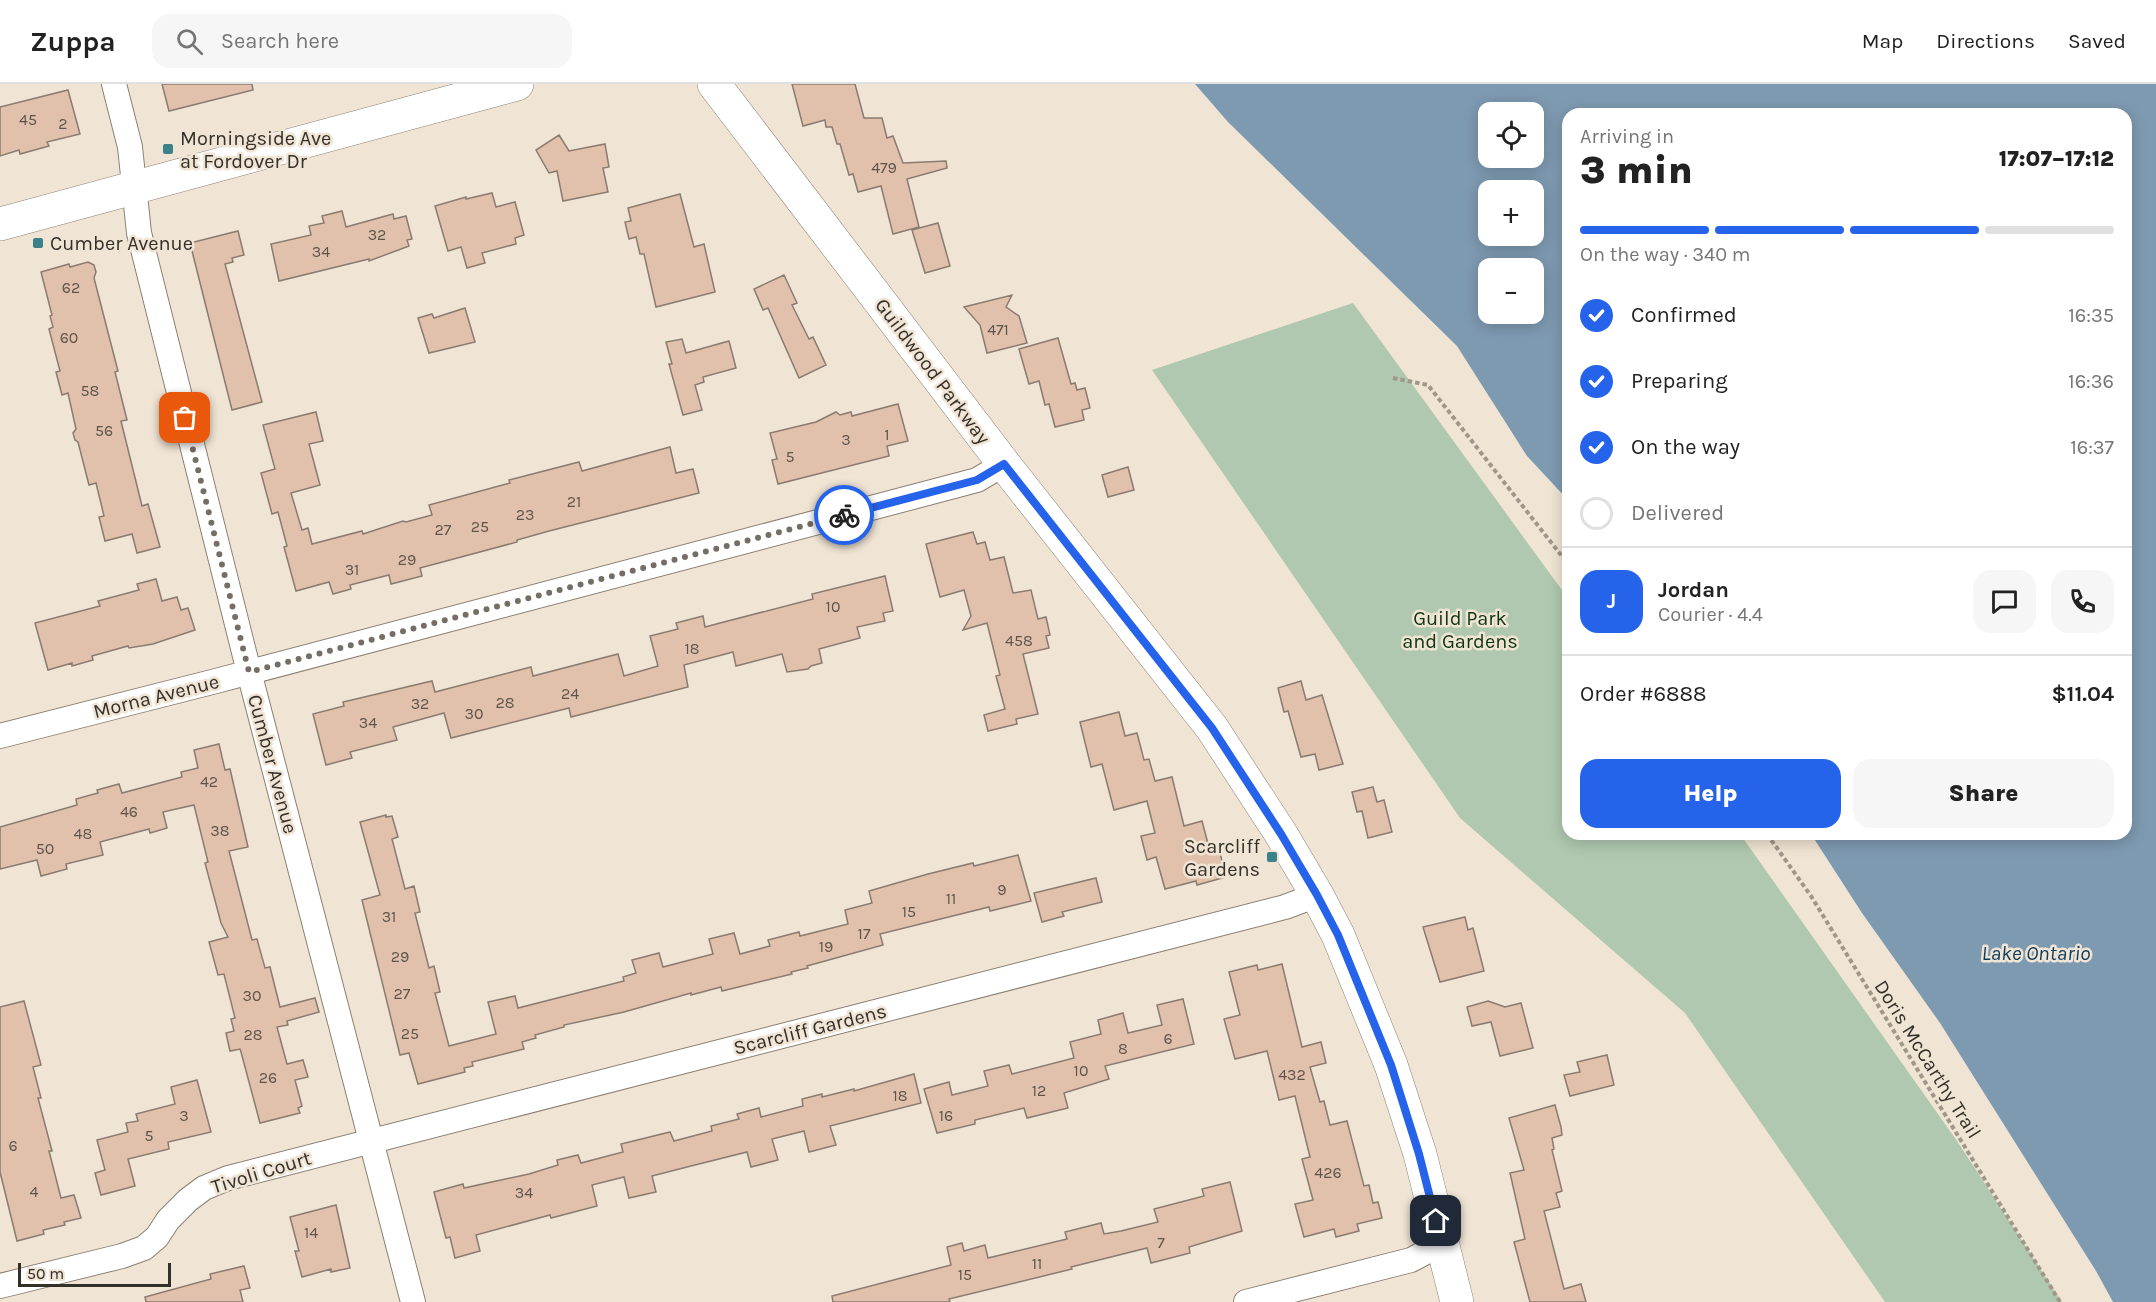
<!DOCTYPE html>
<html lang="en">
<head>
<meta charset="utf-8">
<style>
  :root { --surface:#fff; --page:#f6f6f6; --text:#222; --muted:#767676; --line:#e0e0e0; --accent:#2563eb }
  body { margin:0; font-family:Karla,sans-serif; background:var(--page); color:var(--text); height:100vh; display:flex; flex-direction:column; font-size:22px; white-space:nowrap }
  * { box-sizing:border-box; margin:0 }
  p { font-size:20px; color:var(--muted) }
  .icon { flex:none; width:33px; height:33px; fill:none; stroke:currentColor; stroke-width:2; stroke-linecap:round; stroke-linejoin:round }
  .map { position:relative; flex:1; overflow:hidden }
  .details { position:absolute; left:1562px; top:24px; width:570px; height:732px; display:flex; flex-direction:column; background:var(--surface); border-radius:18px; box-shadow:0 3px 15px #0003 }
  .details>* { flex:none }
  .controls { position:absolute; left:1478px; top:18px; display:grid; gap:12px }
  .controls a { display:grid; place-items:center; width:66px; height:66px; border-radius:12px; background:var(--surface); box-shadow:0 3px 15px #0003; font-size:30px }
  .scale { position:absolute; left:18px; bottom:15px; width:153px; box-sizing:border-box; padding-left:6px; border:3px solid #332f29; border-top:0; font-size:16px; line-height:21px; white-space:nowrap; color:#332f29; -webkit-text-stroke:4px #f0e4d4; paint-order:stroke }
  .pin { position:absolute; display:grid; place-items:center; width:51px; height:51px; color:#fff; margin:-26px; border-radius:12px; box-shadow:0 3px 9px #0006 }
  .courier { position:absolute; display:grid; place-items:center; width:60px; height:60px; margin:-30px; border:4px solid #2563eb; border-radius:50%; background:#fff; color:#222; box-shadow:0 2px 8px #0007 }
  .summary em { font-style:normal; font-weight:800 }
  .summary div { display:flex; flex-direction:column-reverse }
  .summary { display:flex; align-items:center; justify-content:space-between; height:102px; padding:0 18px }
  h1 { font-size:39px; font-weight:800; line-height:45px }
  .bar { display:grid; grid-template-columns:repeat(4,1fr); gap:9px 6px; align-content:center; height:72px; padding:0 18px }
  .bar i { height:8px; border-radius:4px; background:var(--line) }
  .bar .active { background:var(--accent) }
  .bar p { grid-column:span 4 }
  .line { display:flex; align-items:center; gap:15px; padding:0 18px; border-top:2px solid var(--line) }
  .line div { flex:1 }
  .round { display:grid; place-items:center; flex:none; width:63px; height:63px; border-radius:18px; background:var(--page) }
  ol { padding:0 18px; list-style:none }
  li { display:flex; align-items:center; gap:18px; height:66px }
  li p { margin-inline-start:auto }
  li .icon { padding:6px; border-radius:50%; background:var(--accent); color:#fff; stroke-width:4 }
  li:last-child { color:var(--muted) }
  li i { width:33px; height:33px; border:3px solid var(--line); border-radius:50% }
  .button { display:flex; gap:12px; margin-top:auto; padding:12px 18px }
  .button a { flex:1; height:69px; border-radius:18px; background:var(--accent); color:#fff; font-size:24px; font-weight:800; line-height:69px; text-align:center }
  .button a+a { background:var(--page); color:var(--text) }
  header { display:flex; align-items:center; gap:36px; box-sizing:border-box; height:84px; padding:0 30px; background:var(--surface); border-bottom:2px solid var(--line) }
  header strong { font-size:28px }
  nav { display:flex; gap:33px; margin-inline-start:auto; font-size:21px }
  .search { width:420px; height:54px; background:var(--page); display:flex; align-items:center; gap:15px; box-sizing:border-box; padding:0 21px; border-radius:18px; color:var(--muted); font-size:22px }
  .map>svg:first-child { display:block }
  .green { fill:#afc8af }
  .water { fill:#7e9ab1; fill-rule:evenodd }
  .building { fill:#e1c1ac; stroke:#8a7b70; stroke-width:1.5 }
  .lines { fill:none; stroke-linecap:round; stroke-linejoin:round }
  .street-casing { stroke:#8b8072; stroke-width:26 }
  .secondary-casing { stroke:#8b8072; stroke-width:34 }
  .path { stroke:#a0978b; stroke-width:4; stroke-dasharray:4.5 3; stroke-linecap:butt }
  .street { stroke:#fff; stroke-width:24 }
  .secondary { stroke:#fff; stroke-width:33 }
  .done { stroke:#756e65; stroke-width:6; stroke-dasharray:0 10.8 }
  .route { stroke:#2563eb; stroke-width:8 }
  .poi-dot { fill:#3a8189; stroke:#f0e4d4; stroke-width:2 }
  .labels { text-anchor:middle; stroke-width:5; stroke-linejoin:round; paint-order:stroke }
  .number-label { font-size:16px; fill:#5e544a }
  .poi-label { font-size:20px; fill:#332f29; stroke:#f0e4d4; text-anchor:start }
  .street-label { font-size:20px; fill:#332f29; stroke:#f0e4d4 }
  .park-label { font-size:20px; fill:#0c3511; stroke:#f0e4d4 }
  .water-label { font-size:21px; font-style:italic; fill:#0c3d5e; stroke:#f0e4d4 }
</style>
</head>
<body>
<header>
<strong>Zuppa</strong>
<div class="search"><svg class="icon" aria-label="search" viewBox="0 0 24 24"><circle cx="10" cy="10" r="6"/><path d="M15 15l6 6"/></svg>Search here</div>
<nav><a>Map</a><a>Directions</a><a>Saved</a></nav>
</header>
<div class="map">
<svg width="2156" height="1218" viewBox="0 0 2156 1218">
  <rect width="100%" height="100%" fill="#f0e4d4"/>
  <path class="green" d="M1353 219 1567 513 1568 750H1740L1957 1057 2062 1218H1885L1685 929 1460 734 1152 286Z"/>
  <path class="water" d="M1195 0H2156V1218H2113L2096 1187 1940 939 1862 829 1811 750H2126V30H1568L1567 415 1527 372 1457 262 1228 38ZM1488 28H1533V74H1488ZM1488 106H1533V152H1488ZM1488 184H1533V230H1488Z"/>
  <path class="building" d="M162 0H252L253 6 169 27Z
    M792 0H855L864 34H882L887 54 893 52 903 79 946 77 947 84 907 95 919 143 893 150 881 102 858 108 853 90 849 91 840 60H837L832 43H826L825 36 803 42Z
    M68 6 80 50 47 58 49 62 20 70 19 66 0 72V23Z
    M559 51 569 67 605 60 609 83 603 84 608 108 563 117 557 87 549 89 536 66Z
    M492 109 496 123 515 118 524 151 515 154 516 160 482 169 485 179 467 184 461 163 448 167 435 122 466 113V115Z
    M680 110 694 163 704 160 715 208 656 223 644 170H640L636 153 629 155 625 138 631 137 628 124Z
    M342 127 346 143 393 130 394 135 406 132 412 155 407 156 409 162 369 177V175L279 197 271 160 311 151 309 142 324 139 322 132Z
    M938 139 950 182 925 189 912 146Z
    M238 147 244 171 232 174 233 178 225 180 262 318 232 326 190 159Z
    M88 178 94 181 96 188 94 194 118 287 115 288 127 336 121 337 142 422 148 420 160 463 137 469 132 450 105 457 99 433 104 432 96 399 89 401 78 358 75 356 73 349 76 345 68 309 62 311 56 288 60 287 49 245 53 243 50 232 52 231 41 188 69 180 70 183Z
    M784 191 797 219 792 221 809 255 813 253 826 281 799 294 768 224 763 226 754 205Z
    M1012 211 1006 223 1019 232 1027 259 987 269 980 241 964 223Z
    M465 224 475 258 429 269 418 234 432 230 434 234Z
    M1058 254 1071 300 1075 299 1077 306 1085 304 1090 324 1082 326 1084 336 1055 343 1049 320 1045 321 1039 297 1029 300 1019 265Z
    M682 255 686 269 729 257 736 284 703 293 704 298 695 301 702 326 683 331 669 280H672L666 258Z
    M898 320 908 357 887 362 889 372 778 400 772 376 777 375 770 349 816 338 836 328 840 331 851 328 852 332Z
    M316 328 323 357 309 360 320 401 291 409 302 446 308 444 312 460 362 447 363 450 403 437 406 438 432 431 429 421 510 399 509 396 579 378 582 387 670 363 676 389 693 385 699 409 549 447 517 456V458L420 484 422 492 391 500 389 491 350 501 351 505 333 510 329 498 296 507 284 463 287 462 278 428 272 430 261 389 275 385 263 341Z
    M1128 383 1134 406 1108 413 1102 391Z
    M973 448 977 460 985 458 990 476 1004 473 1013 509 1031 506 1038 535 1046 533 1050 551 1046 552 1049 564 1023 570 1038 630 1016 635 1017 640 988 647 984 631 1005 625 996 592 1000 591 987 539 963 546 971 532 964 506 940 513 926 460Z
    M885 492 893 527 883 529 885 537 857 543 860 554 819 565 822 579 811 582 808 585 787 588 782 570 736 582 733 568 684 581 688 603 571 633 569 624 451 654 444 629 393 643 397 656 350 668 352 674 326 681 313 630 344 622 343 618 432 597 435 608 531 583 533 592 618 570 624 592 658 582 650 552 678 545 676 539 703 532 705 543 720 539 813 515 812 510Z
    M156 495 162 517 177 513 181 526 188 524 195 546 153 560 129 564 128 562 92 572 93 576 72 582V579L48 586 35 539 100 522 98 517 139 506 137 500Z
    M1301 597 1306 616 1322 611 1343 680 1319 686 1315 670 1301 673 1288 627 1284 628 1278 604Z
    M1119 628 1125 652 1137 649 1144 676 1149 675 1155 697 1172 693 1184 742 1202 737 1210 767 1219 765 1226 793 1197 801 1196 797 1165 805 1156 773 1147 776 1141 752 1155 749 1147 717 1114 726 1102 680 1091 683 1080 638Z
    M219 660 225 686 230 685 248 763 229 767 252 856 257 855 265 884 270 883 280 923 315 914 319 928 287 937 288 941 277 943 287 980 303 976 308 993 295 996 302 1022 298 1024 300 1029 260 1039 241 968 240 965 230 967 226 949 234 947 231 935 235 934 224 890 218 891 209 858 228 853 221 839 205 779 208 778 194 721 163 728 167 744 150 749 149 745 100 758 103 771 66 780 67 785 41 792 37 776 0 785V743L77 721 76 715 98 709 97 706 119 700 122 709 182 693 181 688 198 684 194 666Z
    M1373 703 1377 718 1384 716 1392 748 1368 754 1362 727 1357 728 1352 708Z
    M386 731V733L392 732 398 753 392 755 405 805 414 802 420 828 415 829 429 884 434 882 440 908 435 909 449 962 496 950 488 918 515 912 518 924 624 897 623 893 636 889 632 876 659 869 663 883 713 870 709 855 734 849 740 870 770 862 768 856 799 848 800 852 848 840 845 826 872 819 869 807 928 790 973 779 974 782 1018 771 1031 817 990 827 989 823 880 850 883 861 807 882 808 884 791 888 792 890 722 907 721 903 691 911V909L624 928 564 941V943L535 951 536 954 522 958 524 965 472 978 473 982 464 984 465 988 418 1000 409 969 400 971 362 816 380 811 360 738Z
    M1096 794 1102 818 1062 828 1064 832 1042 838 1034 809Z
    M1465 833 1468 846 1473 844 1484 887 1440 898 1423 843Z
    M1282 880 1302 963 1321 958 1326 979 1310 983 1320 1018 1324 1017 1330 1041 1347 1037 1364 1102 1369 1101 1373 1119 1378 1118 1382 1134 1357 1140 1359 1147 1336 1153 1334 1145 1304 1153 1295 1120 1313 1116 1302 1075 1310 1073 1295 1012 1279 1016 1267 967 1235 975 1224 935 1240 931 1229 888 1257 881 1258 886Z
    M1183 915 1194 960 1105 982 1109 995 1064 1009 1068 1024 1027 1034 1024 1024 975 1036V1040L937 1049 924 1005 949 998 952 1011 988 1002 984 987 1009 981 1012 990 1074 974 1070 958 1101 950 1098 936 1123 929 1128 949 1162 941 1157 921Z
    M24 917 41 981 33 983 41 1014H38L52 1067H49L61 1114 74 1111 81 1134 64 1138 65 1141 43 1146 44 1150 17 1157 0 1088V923Z
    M1488 917 1505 923 1521 919 1533 964 1500 972 1491 938 1472 942 1467 923Z
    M1607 971 1614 1001 1570 1012 1564 991 1580 988 1577 978Z
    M914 990 921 1019 830 1042 836 1061 809 1068 804 1047 772 1055 778 1076 751 1083 747 1068 687 1083 652 1092 656 1108 629 1114 624 1093 592 1101 597 1122 551 1134 550 1131 476 1151 480 1167 455 1174 450 1153 446 1154 434 1108 463 1100 464 1104 529 1090 558 1081 557 1076 578 1071 581 1079 623 1068 621 1060 670 1048 674 1057 712 1047 711 1042 739 1035 737 1030 759 1024 761 1033 803 1022 802 1015 822 1010V1013L854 1005V1007Z
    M197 996 211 1048 168 1058 169 1065 128 1075 135 1102 101 1111 95 1089 105 1086 97 1056 128 1048 126 1039 138 1037 136 1030 175 1020 171 1003Z
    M1555 1021 1561 1043 1562 1051 1552 1054 1554 1065 1552 1066 1562 1107 1556 1109 1560 1123 1544 1127 1564 1205 1581 1200 1586 1218H1530L1514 1158 1525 1155 1510 1089 1524 1086 1509 1034Z
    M1230 1098 1242 1147 1189 1163 1190 1169 1151 1179 1147 1164 1071 1183 1072 1185 949 1215 950 1218H833L832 1212 951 1181 947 1163 962 1159 964 1167 985 1161 988 1174 1067 1155 1065 1148 1101 1139 1104 1150 1121 1147 1158 1138 1154 1125 1204 1112 1202 1105Z
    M336 1121 350 1184 331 1188V1185L302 1193 295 1167H299L290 1133Z
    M244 1182 250 1204 240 1206 243 1218H146L145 1213 211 1195 210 1190Z"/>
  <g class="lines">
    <g class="street-casing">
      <path id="street" d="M114 0 130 63 139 149 249 588 413 1218
        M0 652 216 597 977 396 1004 380
        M0 1202 122 1172 144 1164 157 1153 168 1136 188 1116 204 1104 228 1094 1285 823 1317 811
        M1246 1218 1411 1176 1441 1160"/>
    </g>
    <g class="secondary-casing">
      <path id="secondary" d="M714 0 1004 380 1212 644 1281 750 1317 811 1338 851 1391 981 1420 1070 1457 1218
        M0 140 517 0"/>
    </g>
    <path class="path" d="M1393 294 1428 301 1568 480
      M1767 750 1811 812 2060 1218"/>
    <use href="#street" class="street"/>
    <use href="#secondary" class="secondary"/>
  </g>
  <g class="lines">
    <path class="done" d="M185 334 249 588 844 431"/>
    <path class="route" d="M844 431 977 396 1004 380 1212 644 1281 750 1317 811 1338 851 1391 981 1419 1070 1436 1137"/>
  </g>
  <g class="poi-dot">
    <rect x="162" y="59" width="12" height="12" rx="3"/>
    <rect x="32" y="153" width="12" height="12" rx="3"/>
    <rect x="1266" y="767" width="12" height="12" rx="3"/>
  </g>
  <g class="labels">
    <g class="number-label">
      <text x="28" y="41">45</text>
      <text x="63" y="45">2</text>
      <text x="884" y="89">479</text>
      <text x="377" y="156">32</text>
      <text x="321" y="173">34</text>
      <text x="71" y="209">62</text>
      <text x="998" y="251">471</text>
      <text x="69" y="259">60</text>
      <text x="90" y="312">58</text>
      <text x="104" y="352">56</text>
      <text x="887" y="356">1</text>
      <text x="846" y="361">3</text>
      <text x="790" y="378">5</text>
      <text x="574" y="423">21</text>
      <text x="525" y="436">23</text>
      <text x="480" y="448">25</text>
      <text x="443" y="451">27</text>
      <text x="407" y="481">29</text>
      <text x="352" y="491">31</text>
      <text x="833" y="528">10</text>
      <text x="1019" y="562">458</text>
      <text x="692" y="570">18</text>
      <text x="570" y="615">24</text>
      <text x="505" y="624">28</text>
      <text x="420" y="625">32</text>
      <text x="474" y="635">30</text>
      <text x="368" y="644">34</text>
      <text x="209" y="703">42</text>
      <text x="129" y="733">46</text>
      <text x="220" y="752">38</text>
      <text x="83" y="755">48</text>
      <text x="45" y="770">50</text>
      <text x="1002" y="811">9</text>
      <text x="951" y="820">11</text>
      <text x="909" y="833">15</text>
      <text x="389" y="838">31</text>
      <text x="864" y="855">17</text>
      <text x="826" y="868">19</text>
      <text x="400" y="878">29</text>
      <text x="402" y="915">27</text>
      <text x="252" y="917">30</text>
      <text x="410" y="955">25</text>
      <text x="253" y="956">28</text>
      <text x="1168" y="960">6</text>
      <text x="1123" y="970">8</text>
      <text x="1081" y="992">10</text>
      <text x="1292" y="996">432</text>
      <text x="268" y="999">26</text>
      <text x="1039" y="1012">12</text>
      <text x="900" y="1017">18</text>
      <text x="184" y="1037">3</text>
      <text x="946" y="1037">16</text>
      <text x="149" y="1057">5</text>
      <text x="13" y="1067">6</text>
      <text x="1328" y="1094">426</text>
      <text x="34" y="1113">4</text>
      <text x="524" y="1114">34</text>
      <text x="311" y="1154">14</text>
      <text x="1161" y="1164">7</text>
      <text x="1037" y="1185">11</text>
      <text x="965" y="1196">15</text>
    </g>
    <g class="poi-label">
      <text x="180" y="61">Morningside Ave<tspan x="180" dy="23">at Fordover Dr</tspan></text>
      <text x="50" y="166">Cumber Avenue</text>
      <text x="1260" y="769" text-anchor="end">Scarcliff<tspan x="1260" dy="23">Gardens</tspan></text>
    </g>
    <g class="street-label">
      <text transform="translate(933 287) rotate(53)" y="7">Guildwood Parkway</text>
      <text transform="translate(156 612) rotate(-14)" y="7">Morna Avenue</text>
      <text transform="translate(273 680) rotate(75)" y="7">Cumber Avenue</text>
      <text transform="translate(810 945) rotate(-14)" y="7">Scarcliff Gardens</text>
      <text transform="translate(1928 975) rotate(58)" y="7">Doris McCarthy Trail</text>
      <text transform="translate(261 1088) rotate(-17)" y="7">Tivoli Court</text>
    </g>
    <g class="park-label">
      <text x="1460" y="541">Guild Park<tspan x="1460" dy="23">and Gardens</tspan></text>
    </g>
    <g class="water-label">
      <text x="2036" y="876">Lake Ontario</text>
    </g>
  </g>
</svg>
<div class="controls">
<a><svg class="icon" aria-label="locate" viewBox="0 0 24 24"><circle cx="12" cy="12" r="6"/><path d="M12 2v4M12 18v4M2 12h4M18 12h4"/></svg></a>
<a>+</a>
<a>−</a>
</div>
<div class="scale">50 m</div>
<div class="pin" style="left:185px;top:334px;background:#ea580c"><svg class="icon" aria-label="bag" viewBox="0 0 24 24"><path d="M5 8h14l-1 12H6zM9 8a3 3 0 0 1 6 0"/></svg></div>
<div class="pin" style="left:1436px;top:1137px;background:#1f2937"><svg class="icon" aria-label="home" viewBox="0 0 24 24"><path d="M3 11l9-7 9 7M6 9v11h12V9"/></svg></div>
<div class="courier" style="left:844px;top:431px"><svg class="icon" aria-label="bike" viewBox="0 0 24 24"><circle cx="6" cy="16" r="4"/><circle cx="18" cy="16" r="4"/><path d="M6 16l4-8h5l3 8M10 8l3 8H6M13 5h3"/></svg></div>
<section class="details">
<div class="summary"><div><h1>3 min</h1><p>Arriving in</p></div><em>17:07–17:12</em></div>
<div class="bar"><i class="active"></i><i class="active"></i><i class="active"></i><i></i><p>On the way · 340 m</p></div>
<ol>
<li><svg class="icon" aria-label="check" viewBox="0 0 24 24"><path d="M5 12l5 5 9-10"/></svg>Confirmed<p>16:35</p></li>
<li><svg class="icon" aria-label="check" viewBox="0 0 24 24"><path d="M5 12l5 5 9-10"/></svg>Preparing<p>16:36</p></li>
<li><svg class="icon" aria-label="check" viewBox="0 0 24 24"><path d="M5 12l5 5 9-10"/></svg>On the way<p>16:37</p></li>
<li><i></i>Delivered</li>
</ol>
<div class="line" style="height:108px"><b class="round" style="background:var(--accent);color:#fff">J</b><div><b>Jordan</b><p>Courier · 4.4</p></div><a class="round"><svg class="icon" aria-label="chat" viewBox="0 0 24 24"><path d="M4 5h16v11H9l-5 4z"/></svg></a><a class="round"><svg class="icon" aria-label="phone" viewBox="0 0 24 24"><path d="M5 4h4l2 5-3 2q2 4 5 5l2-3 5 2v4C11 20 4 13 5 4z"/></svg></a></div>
<div class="line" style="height:78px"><div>Order #6888</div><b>$11.04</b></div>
<div class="button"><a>Help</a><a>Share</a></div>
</section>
</div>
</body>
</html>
